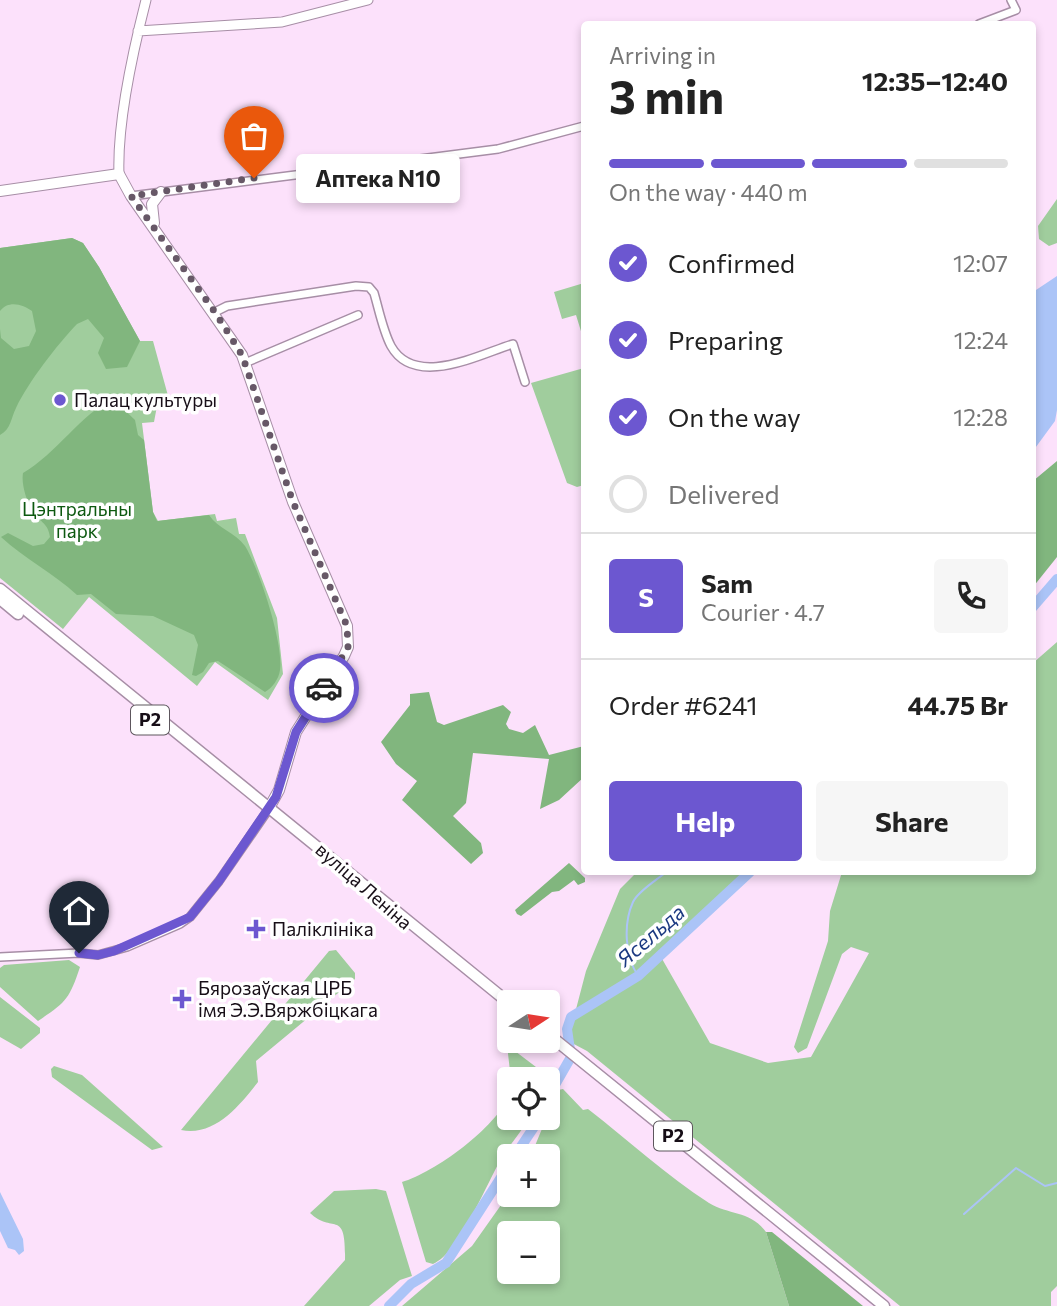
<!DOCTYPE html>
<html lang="en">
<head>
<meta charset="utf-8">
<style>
  :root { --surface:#fff; --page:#f6f6f6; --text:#222; --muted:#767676; --line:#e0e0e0; --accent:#6c57d0 }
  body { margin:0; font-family:Commissioner,sans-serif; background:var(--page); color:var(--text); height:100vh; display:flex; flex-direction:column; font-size:26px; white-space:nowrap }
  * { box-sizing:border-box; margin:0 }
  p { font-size:23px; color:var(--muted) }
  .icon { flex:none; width:38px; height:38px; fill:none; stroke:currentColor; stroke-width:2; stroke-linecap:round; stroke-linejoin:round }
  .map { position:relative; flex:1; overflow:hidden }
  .details { position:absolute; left:581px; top:21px; width:455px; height:854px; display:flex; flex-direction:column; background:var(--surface); border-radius:7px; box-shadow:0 4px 10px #0003 }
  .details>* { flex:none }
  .needle { width:46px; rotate:78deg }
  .fabs { position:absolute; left:497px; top:990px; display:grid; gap:14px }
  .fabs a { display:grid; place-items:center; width:63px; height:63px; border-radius:7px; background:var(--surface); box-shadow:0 4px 10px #0003; font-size:35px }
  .pin { position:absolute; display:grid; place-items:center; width:60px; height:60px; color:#fff; margin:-72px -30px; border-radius:50% 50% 50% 0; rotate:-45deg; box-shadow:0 0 7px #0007 }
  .pin .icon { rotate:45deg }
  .courier { position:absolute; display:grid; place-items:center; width:70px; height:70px; margin:-35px; border:5px solid #6c57d0; border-radius:50%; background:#fff; color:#222; box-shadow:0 2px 9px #0007 }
  .bubble { position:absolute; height:49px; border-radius:7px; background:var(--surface); box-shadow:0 4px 10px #0003; font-size:23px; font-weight:700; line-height:49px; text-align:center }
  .head em { font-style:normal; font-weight:700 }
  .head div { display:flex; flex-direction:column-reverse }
  .head { display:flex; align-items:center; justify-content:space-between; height:119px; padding:0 28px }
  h1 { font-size:46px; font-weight:700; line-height:52px }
  .bar { display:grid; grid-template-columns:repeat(4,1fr); gap:10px 7px; align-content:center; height:84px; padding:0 28px }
  .bar i { height:9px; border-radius:5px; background:var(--line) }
  .bar .on { background:var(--accent) }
  .bar p { grid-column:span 4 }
  .line { display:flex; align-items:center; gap:18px; padding:0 28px; border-top:2px solid var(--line) }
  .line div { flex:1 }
  .round { display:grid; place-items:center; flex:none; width:74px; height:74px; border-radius:7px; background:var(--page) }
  ol { padding:0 28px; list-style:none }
  li { display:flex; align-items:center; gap:21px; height:77px }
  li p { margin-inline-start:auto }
  li .icon { padding:7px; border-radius:50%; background:var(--accent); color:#fff; stroke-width:4 }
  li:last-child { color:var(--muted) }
  li i { width:38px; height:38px; border:4px solid var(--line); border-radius:50% }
  .button { display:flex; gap:14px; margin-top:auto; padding:14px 28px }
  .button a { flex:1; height:80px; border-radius:7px; background:var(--accent); color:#fff; font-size:28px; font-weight:700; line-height:80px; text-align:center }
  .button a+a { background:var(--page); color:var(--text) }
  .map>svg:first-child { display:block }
  .green { fill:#a0cd9d; fill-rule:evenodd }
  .forest { fill:#81b67e }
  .water { fill:#abc4f7 }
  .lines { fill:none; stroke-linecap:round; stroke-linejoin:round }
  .stream { stroke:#abc4f7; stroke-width:2 }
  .river { stroke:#abc4f7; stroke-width:10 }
  .minor-casing { stroke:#a78ea6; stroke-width:10 }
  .tertiary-casing { stroke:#a78ea6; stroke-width:11 }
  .secondary-casing { stroke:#a78ea6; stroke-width:12 }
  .primary-casing { stroke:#a78ea6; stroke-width:13 }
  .minor { stroke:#fff; stroke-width:7 }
  .tertiary { stroke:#fff; stroke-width:9 }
  .secondary { stroke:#fff; stroke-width:10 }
  .primary { stroke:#fff; stroke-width:10 }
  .done { stroke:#675867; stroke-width:7; stroke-dasharray:0 12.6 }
  .route { stroke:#6c57d0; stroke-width:9 }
  .poi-dot { fill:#6c57d0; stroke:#fff; stroke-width:2.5 }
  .labels { text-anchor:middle; stroke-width:7; stroke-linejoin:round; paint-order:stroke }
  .shield { fill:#fff; stroke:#5d565d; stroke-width:2 }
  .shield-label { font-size:18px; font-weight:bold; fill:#170e17 }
  .poi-label { font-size:19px; fill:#170e17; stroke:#fff; text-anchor:start }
  .park-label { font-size:19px; fill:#0d5910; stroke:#fff }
  .street-label { font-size:19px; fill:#170e17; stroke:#fff }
  .water-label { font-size:21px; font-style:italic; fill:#1b3981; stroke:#fff }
</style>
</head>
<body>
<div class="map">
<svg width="1057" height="1306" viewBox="0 0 1057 1306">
  <rect width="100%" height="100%" fill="#fce1fb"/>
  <path class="green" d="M1057 199V243L1049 246 1039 239 1038 226Z
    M72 238 83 243 99 267 140 341H153L170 403 157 406 154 422 142 423 153 512 158 521 215 514 217 521 236 518 239 534H245L277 618 283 674 268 700 215 662 197 686 89 597 63 629 0 578V248Z
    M584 283V341L576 315 562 319 554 292Z
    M584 368V485L577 487 567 483 531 383Z
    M1057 642V1286L1051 1292V1306H900L587 1051 570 1042 569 1023 575 1013 586 971 620 889 637 872H750L661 957 710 1043 768 1063 811 1057 869 953 851 947 842 954 807 1048 798 1053 794 1047 828 941 830 911 842 872H1032L1033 663Z
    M336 950 355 973V979L256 1061 258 1082C240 1105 215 1137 181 1130L329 951Z
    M69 960 80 967C69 1000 66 1002 38 1021L0 987V968L4 965Z
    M0 997 40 1028V1033L21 1049 0 1037Z
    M507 1045 536 1067 534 1074 542 1080H511Z
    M54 1066 82 1075 163 1147 152 1150 52 1077 51 1069Z
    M563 1089 583 1110 588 1109C628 1140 667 1176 709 1203 729 1215 751 1211 766 1232L789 1306H402L472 1246 501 1205 516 1195H548V1157H534L532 1153 558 1090ZM509 1234H548V1272H509Z
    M509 1095V1118H529C522 1131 512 1142 504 1154 487 1181 461 1252 433 1264L426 1262 402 1182C434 1173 497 1127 509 1095Z
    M376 1189 386 1191 412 1276 400 1280 369 1306H304L345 1260C346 1207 333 1235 310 1213L334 1191Z"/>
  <path class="forest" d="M72 238 83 243 99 267 140 341 127 367 106 369 98 353 104 338 88 319 77 324C57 345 29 381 16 408 11 418 11 429 0 435V329L1 338 14 349 29 346 36 331 32 311C23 304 8 300 0 311V248Z
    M113 399 135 420 138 435 144 440 153 512 157 521 209 515C218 529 235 532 245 546 259 568 284 644 280 670 279 679 272 688 265 692L218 661 209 663 203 672 196 676 192 675 198 645 194 635 153 616 116 614 91 594 77 595C53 573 25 559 1 537L8 533 33 546 44 544 50 537C48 523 41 523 34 513 27 503 21 485 23 473 56 454 82 413 113 399Z
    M1057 461V557L1033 587V481Z
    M429 692 437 722 444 725 503 705 511 712 506 724 509 729 523 733 535 725 549 755 584 746V777L559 800 540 809 549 759 473 753 466 803 453 816 481 843 483 853 471 864 402 800 417 781 396 764 381 742 410 705V694Z
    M569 863 585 878V882L578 885 574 880 559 891 552 892 521 916 517 914 515 910Z
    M766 1232H772L863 1306H789Z"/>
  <path class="water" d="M1057 276V410L1055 421 1033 451V292Z
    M0 1192 23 1239 24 1251 19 1255 15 1250 8 1248 0 1231Z"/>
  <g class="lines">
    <path class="stream" d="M638 976C625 956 623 924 633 902 638 891 657 880 666 872
      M964 1214 1016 1168 1045 1186 1057 1183"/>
    <path class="river" d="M1032 608 1057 579
      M548 1097 571 1057 567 1029 571 1017 638 976 750 872
      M514 1157 540 1118
      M389 1306 411 1284 446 1263 509 1165"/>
    <g class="minor-casing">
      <path id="minor" d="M979 24 1016 10 1011 0
        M131 196 498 149 584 126
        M215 312 227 306 356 286 369 287 374 293C379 310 383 331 391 346 415 389 480 354 513 344L525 382
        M245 363 358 315
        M0 957 79 953 98 955 127 947 180 924 190 917 219 881 266 813"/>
    </g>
    <g class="tertiary-casing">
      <path id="tertiary" d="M138 31 282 22 368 0
        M119 174C117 122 133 51 146 0"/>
    </g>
    <g class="secondary-casing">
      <path id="secondary" d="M0 191 119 174 131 196 242 355 293 502 347 626 348 647 344 656 296 732 279 790 269 808
        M154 223 152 204 161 192"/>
    </g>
    <g class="primary-casing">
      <path id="primary" d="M0 589 509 1003
        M0 599 18 614
        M548 1034 884 1306"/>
    </g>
    <use href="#minor" class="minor"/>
    <use href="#tertiary" class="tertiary"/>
    <use href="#secondary" class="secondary"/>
    <use href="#primary" class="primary"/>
  </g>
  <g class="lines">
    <path class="done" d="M254 178 131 196 215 312 242 355 293 502 347 626 348 647 324 688"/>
    <path class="route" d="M79 953 98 955 114 951 190 917 219 881 276 797 296 732 324 688"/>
  </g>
  <g class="poi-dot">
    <circle cx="60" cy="400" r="7"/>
    <path d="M252.5 918.5h7v7h7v7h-7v7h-7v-7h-7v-7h7z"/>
    <path d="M178.5 988.5h7v7h7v7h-7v7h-7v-7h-7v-7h7z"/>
  </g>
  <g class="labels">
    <g class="shield">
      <rect x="131" y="705.5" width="38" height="29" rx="5"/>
      <rect x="654" y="1121.5" width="38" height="29" rx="5"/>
    </g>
    <g class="shield-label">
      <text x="150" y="726">Р2</text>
      <text x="673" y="1142">Р2</text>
    </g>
    <g class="poi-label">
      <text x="74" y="407">Палац культуры</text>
      <text x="272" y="936">Паліклініка</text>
      <text x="198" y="995">Бярозаўская ЦРБ<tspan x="198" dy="22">імя Э.Э.Вяржбіцкага</tspan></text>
    </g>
    <g class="park-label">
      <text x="77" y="516">Цэнтральны<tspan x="77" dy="22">парк</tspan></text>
    </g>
    <g class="street-label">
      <text transform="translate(364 886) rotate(41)" y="7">вуліца Леніна</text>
    </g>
    <g class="water-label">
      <text transform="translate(651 936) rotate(-41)" y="7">Ясельда</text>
    </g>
  </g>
</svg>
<div class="fabs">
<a><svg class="needle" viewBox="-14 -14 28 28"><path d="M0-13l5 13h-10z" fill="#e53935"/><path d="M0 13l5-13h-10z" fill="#767676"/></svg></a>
<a><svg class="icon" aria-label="locate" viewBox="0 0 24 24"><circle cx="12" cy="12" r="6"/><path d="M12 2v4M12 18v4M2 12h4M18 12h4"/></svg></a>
<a>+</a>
<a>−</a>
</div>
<div class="pin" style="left:254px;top:178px;background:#ea580c"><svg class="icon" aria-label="bag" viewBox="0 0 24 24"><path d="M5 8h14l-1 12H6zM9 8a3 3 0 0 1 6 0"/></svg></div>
<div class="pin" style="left:79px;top:953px;background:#1f2937"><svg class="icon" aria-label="home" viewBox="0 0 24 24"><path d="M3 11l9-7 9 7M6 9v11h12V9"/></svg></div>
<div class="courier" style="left:324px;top:688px"><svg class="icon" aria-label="car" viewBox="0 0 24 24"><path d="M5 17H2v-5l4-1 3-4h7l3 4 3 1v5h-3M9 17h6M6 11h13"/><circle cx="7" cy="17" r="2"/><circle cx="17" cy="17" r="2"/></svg></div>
<div class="bubble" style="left:296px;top:154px;width:164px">Аптека N10</div>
<section class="details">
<div class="head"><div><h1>3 min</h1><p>Arriving in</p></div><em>12:35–12:40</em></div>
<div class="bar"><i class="on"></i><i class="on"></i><i class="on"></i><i></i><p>On the way · 440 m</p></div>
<ol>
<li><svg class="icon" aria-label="check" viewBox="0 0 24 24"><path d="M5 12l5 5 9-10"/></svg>Confirmed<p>12:07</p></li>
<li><svg class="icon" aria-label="check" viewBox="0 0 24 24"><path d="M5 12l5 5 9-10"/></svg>Preparing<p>12:24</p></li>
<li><svg class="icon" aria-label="check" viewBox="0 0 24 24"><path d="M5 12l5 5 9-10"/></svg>On the way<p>12:28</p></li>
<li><i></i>Delivered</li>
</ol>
<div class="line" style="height:126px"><b class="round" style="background:var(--accent);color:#fff">S</b><div><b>Sam</b><p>Courier · 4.7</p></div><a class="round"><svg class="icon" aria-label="phone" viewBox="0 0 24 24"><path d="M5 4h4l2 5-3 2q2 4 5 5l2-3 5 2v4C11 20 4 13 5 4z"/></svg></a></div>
<div class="line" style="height:91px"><div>Order #6241</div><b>44.75 Br</b></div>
<div class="button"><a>Help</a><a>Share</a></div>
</section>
</div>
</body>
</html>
